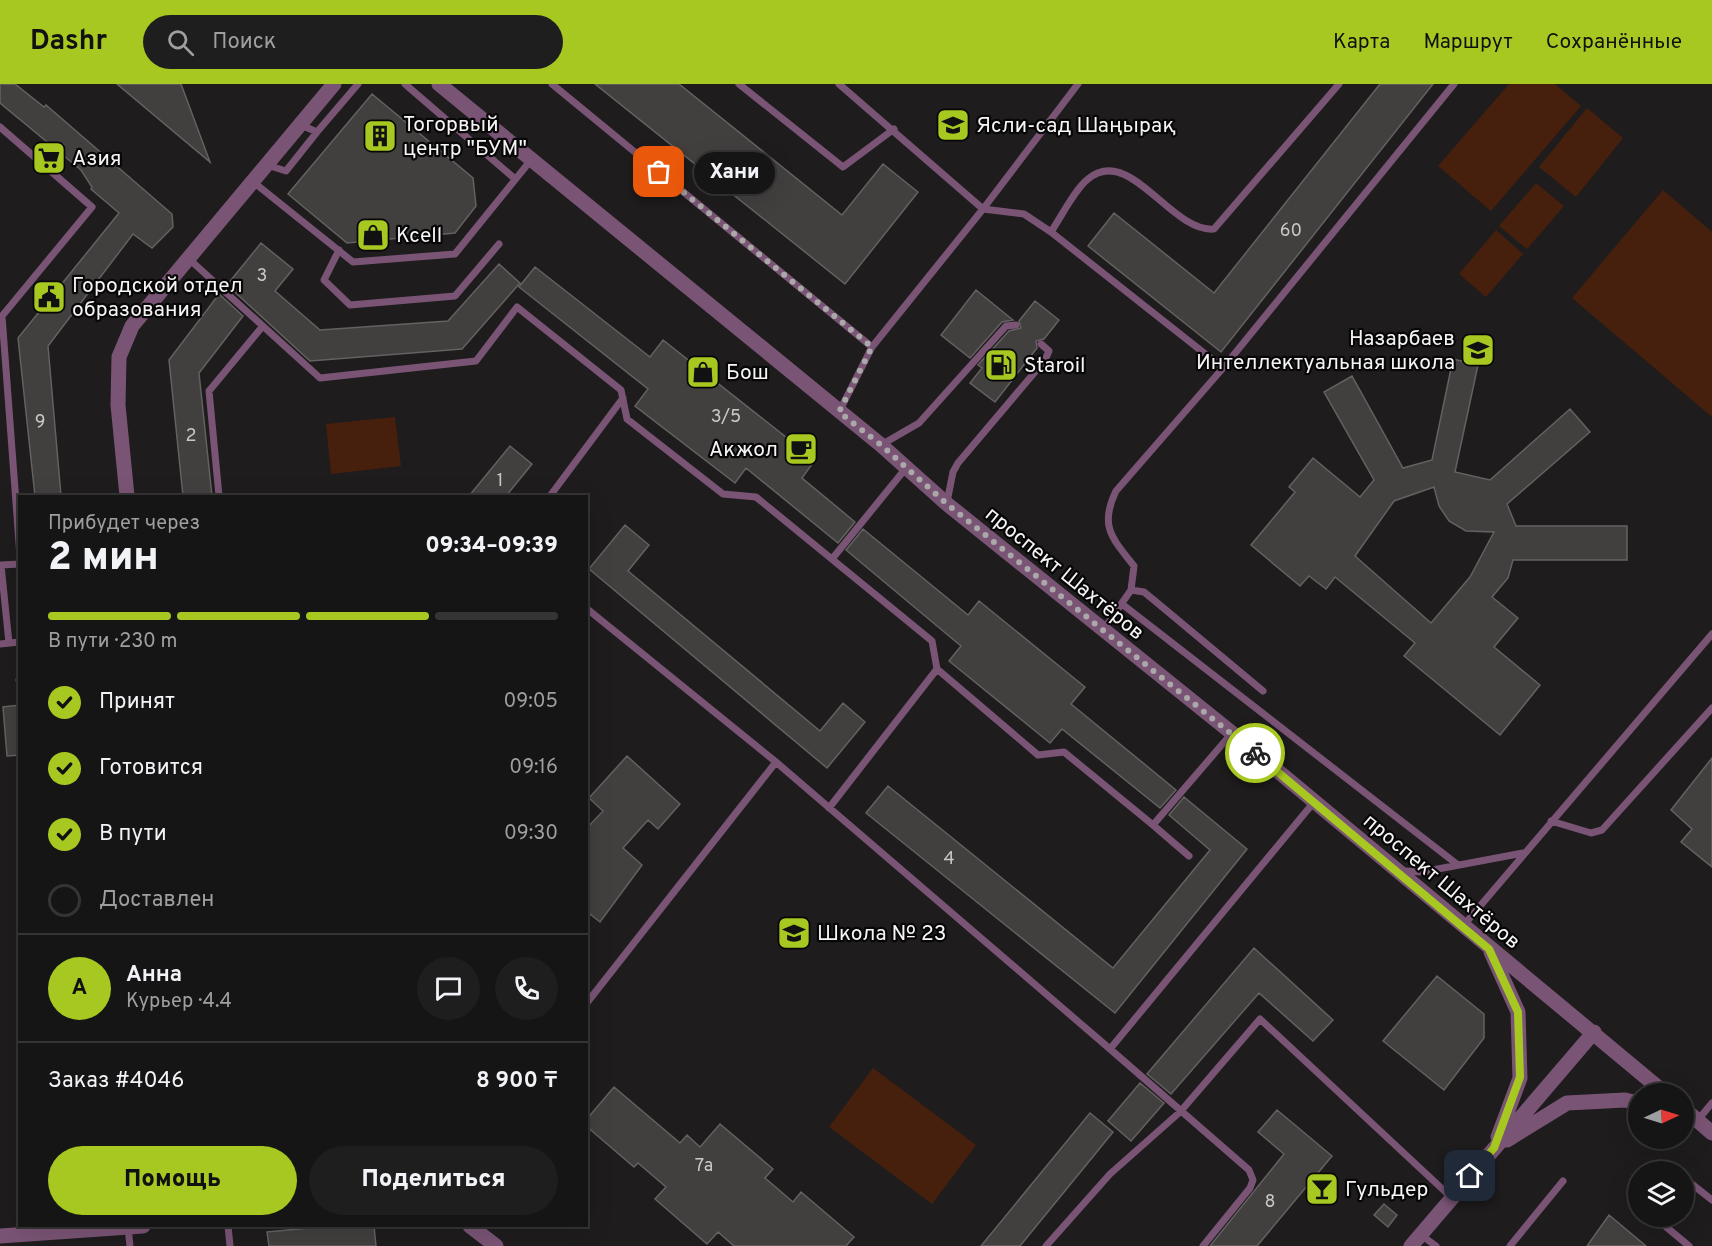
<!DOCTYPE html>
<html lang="ru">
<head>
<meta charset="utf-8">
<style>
  :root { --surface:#161516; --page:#1f1e1f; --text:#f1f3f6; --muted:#9e9fa1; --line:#353435; --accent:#a7c820 }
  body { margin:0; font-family:Overpass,sans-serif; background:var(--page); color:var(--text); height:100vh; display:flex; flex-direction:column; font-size:22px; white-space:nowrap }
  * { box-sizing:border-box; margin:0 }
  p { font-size:20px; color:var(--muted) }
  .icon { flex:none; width:33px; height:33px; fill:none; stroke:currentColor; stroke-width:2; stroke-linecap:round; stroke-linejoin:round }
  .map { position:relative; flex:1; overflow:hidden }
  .panel { position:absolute; left:18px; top:411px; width:570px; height:732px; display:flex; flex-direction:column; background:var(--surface); border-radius:0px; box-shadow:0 6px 24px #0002,0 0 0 2px var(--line) }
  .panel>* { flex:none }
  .needle { width:39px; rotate:86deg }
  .fabs { position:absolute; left:1628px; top:999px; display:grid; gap:12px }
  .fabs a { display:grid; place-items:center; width:66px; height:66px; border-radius:50%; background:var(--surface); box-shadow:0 6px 24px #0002,0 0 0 2px var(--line); font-size:30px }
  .pin { position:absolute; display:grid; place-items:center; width:51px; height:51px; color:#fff; margin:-26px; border-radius:12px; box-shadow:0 3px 9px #0006 }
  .courier { position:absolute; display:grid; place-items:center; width:60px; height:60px; margin:-30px; border:4px solid #a7c820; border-radius:50%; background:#fff; color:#222; box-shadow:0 2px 8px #0007 }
  .bubble { position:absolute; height:42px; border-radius:21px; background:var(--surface); box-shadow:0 6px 24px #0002,0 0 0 2px var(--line); font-size:20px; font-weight:800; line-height:42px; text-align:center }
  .head em { font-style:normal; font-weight:800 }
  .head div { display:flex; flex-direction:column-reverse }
  .head { display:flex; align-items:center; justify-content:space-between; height:102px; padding:0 30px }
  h1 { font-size:39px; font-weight:800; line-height:45px }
  .bar { display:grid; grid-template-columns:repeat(4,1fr); gap:9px 6px; align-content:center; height:72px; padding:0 30px }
  .bar i { height:8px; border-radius:4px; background:var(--line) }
  .bar .on { background:var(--accent) }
  .bar p { grid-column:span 4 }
  .line { display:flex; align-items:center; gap:15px; padding:0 30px; border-top:2px solid var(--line) }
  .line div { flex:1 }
  .round { display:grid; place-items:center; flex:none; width:63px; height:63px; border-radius:32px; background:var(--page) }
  ol { padding:0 30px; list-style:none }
  li { display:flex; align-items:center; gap:18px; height:66px }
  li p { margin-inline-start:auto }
  li .icon { padding:6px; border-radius:50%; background:var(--accent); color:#111; stroke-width:4 }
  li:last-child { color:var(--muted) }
  li i { width:33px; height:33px; border:3px solid var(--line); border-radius:50% }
  .cta { display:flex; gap:12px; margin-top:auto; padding:12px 30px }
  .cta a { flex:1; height:69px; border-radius:36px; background:var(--accent); color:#111; font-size:24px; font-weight:800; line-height:69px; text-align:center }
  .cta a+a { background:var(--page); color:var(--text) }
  header { display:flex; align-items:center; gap:36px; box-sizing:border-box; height:84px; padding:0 30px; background:var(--accent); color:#111 }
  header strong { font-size:28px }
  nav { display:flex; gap:33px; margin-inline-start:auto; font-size:21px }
  .search { width:420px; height:54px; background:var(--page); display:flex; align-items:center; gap:15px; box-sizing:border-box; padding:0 21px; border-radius:33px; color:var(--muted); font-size:22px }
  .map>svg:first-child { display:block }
  .green { fill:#46200d }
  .building { fill:#423f3f; stroke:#646161; stroke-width:1.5; fill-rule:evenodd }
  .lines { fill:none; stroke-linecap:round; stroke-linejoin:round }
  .service { stroke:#7a5475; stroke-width:7 }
  .tertiary { stroke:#7a5475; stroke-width:15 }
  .done { stroke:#aaa8a9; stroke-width:6; stroke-dasharray:0 10.8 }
  .route { stroke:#a7c820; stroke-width:8 }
  .labels { text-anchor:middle; stroke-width:4.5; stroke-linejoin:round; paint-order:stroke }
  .number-label { font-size:18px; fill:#c9c7c8 }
  .poi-label { font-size:21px; fill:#f6f4f5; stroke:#080707; text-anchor:start }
  .street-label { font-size:21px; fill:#f6f4f5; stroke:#080707 }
</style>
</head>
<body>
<header>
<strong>Dashr</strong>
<div class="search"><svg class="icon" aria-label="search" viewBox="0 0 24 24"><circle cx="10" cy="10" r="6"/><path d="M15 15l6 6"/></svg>Поиск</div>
<nav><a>Карта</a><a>Маршрут</a><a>Сохранённые</a></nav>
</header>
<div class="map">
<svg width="1712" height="1162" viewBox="0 0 1712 1162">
  <rect width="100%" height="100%" fill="#1e1c1d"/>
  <path class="green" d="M1509 0H1555L1581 22 1491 127 1438 82Z
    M1587 24 1623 54 1576 113 1539 83Z
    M1536 99 1564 122 1527 165 1499 142Z
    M1663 106 1712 148V333L1572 214Z
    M1496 146 1523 170 1486 213 1459 190Z
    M395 333 401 382 331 390 326 340Z
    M873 984 976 1061 932 1120 829 1043Z"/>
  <path class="building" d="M0 0H15L44 23 46 21 172 130 173 143 152 164 133 150 48 262 61 412H35L18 254 119 129 91 105 92 103 81 86 0 19Z
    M117 0H181L210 78Z
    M595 0H679L842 131 883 80 918 108 845 200Z
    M1380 0H1433L1221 268 1088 162 1114 129 1214 209Z
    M372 10 473 94 476 122 455 149 347 159 288 110Z
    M261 159 293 185 275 207 320 246 448 237 499 180 520 199 462 265 310 277 227 201Z
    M535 183 650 273 663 256 815 376 802 394 855 438 838 459 746 384 735 399 635 322 648 305 519 203Z
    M976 206 1013 236 1002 238 970 274 941 251Z
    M219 210 243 232 199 289 212 412H183L169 276Z
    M1035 217 1059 236 1044 255 1036 257 1037 264 995 318 970 299 982 284 978 281 1009 247 1021 244 1019 237Z
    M1453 275 1478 281 1455 388 1490 396 1570 325 1590 348 1507 420 1516 442H1627V476H1513L1508 494 1492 513 1518 534 1494 563 1540 601 1500 651 1404 572 1415 559 1335 493 1326 505 1309 492 1300 502 1251 461 1295 408 1289 403 1313 374 1360 413 1374 396 1324 308 1352 292 1403 384 1432 376ZM1434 403 1439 422 1449 437 1466 447 1494 448 1470 493 1431 539 1355 472 1394 417Z
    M510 362 532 380 506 412H469Z
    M625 441 649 461 628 487 820 647 843 619 865 638 827 684 589 485Z
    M863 445 968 531 979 517 1085 603 1071 620 1176 706 1160 724 1062 645 1050 659 949 577 961 562 846 466Z
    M20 621V671L7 672 3 623Z
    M627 672 680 720 658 745 648 736 623 764 642 781 600 838 586 827V745L603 727 589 714Z
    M1712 674V783L1681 758 1692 745 1671 726Z
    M888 702 1113 884 1210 766 1169 731 1184 713 1247 765 1115 929 866 729Z
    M1254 864 1333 936 1313 957 1259 909 1171 1010 1147 990Z
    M1437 892 1484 930V954L1444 1006 1383 957Z
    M1140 999 1164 1019 1131 1057 1108 1037Z
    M614 1003 680 1059 687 1051 700 1063 720 1040 773 1085 765 1094 793 1118 801 1108 854 1153 846 1162H734L718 1148 707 1160 655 1115 666 1103 638 1079 634 1083 586 1042V1036Z
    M1277 1026 1332 1072 1257 1162H1210L1284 1070 1258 1048Z
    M1090 1029 1113 1048 1020 1162H981Z
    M1384 1120 1397 1131 1388 1143 1374 1131Z
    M1609 1131 1646 1162H1587Z
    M331 1142H374L376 1162H269L267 1148Z"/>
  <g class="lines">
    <path class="service" d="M405 0 515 95
      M552 0 872 263
      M739 0 843 83 894 45
      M839 0 983 125 1024 130 1051 148
      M301 41 317 48 358 0
      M0 43 92 123 2 232 20 472
      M267 81 286 87 317 48
      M252 97 353 178 455 170 531 76
      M339 166 324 196 350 221 455 212 499 160
      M189 175 320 294 476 277 517 223 621 306 627 335 723 410 756 413 932 557 937 585 1038 671 1064 668 1153 741
      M1223 284 1051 148C1061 133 1075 105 1088 95 1130 60 1171 149 1214 145L1339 0
      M839 328 872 263 983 125 1078 0
      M881 361 919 339 1006 242 1016 241
      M219 412 209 307 262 243
      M550 412 623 314
      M947 418 953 388 958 379 1045 276 1049 267 1041 260
      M832 475 906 384
      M1131 506 1144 508 1155 517 1263 607
      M1122 520 1458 781
      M586 524 776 678 1110 965 1314 718
      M1104 545 1131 506 1134 482C1112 454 1099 442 1116 407L1223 284 1454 0
      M9 559 1 481 20 480
      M0 560 20 558
      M19 596H20
      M829 724 937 585
      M1551 737 1591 749 1602 746 1712 624
      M1189 772 1153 741 1232 649
      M1405 787 1422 788 1523 769
      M1463 842 1712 550
      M586 920 776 678
      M1110 965 1249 1086 1253 1096 1250 1104 1203 1162
      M1697 1037 1712 1019
      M1683 1093 1712 1116
      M1653 1132 1689 1162
      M228 1142 230 1162
      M128 1143 130 1162
      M1421 1151 1436 1162
      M1046 1162 1110 1090 1180 1028 1260 935 1452 1114
      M1510 1162 1563 1097"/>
    <path class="tertiary" d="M439 0 881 361 947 420 1232 649 1666 1010
      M127 412 118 321 119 273 132 242 334 0
      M1491 868 1518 928 1520 994 1498 1053
      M1683 1024 1712 1049
      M1507 1056 1567 1019 1625 1016 1638 1019
      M470 1142 496 1162
      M0 1152 143 1142
      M1411 1162 1594 948"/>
  </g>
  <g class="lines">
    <path class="done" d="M659 88 872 263 839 328 881 361 947 420 1255 669"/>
    <path class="route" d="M1255 669 1489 865 1518 928 1520 993 1494 1064 1470 1092"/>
  </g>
  <defs>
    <g id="school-square" transform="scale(1.725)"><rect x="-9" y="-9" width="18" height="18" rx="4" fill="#a7c820" stroke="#080707"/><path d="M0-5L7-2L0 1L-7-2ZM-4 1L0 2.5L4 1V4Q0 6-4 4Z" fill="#111"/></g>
    <g id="building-square" transform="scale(1.725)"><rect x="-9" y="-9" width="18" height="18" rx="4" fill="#a7c820" stroke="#080707"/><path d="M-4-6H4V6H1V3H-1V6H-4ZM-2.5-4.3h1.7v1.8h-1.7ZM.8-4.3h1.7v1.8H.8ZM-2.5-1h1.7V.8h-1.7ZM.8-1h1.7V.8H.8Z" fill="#111"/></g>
    <g id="supermarket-square" transform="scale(1.725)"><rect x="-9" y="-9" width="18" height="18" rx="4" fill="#a7c820" stroke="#080707"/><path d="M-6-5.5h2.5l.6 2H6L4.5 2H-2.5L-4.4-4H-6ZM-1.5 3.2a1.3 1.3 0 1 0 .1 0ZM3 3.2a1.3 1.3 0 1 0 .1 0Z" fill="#111"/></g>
    <g id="shop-square" transform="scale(1.725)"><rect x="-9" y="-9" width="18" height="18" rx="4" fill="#a7c820" stroke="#080707"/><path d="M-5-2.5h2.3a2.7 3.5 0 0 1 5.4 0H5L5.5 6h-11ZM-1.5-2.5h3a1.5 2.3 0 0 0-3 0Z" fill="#111"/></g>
    <g id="civic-square" transform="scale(1.725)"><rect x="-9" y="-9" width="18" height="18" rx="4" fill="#a7c820" stroke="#080707"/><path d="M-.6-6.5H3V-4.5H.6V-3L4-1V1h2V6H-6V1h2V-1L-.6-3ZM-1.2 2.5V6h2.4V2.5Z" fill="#111"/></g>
    <g id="fuel-square" transform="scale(1.725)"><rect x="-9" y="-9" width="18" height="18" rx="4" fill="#a7c820" stroke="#080707"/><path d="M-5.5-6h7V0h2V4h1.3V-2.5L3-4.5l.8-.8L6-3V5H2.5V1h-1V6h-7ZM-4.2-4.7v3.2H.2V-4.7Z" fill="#111"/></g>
    <g id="cafe-square" transform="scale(1.725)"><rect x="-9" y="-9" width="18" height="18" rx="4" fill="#a7c820" stroke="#080707"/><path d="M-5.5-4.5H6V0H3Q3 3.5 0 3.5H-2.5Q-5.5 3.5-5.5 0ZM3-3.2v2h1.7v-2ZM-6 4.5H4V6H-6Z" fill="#111"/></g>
    <g id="bar-square" transform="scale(1.725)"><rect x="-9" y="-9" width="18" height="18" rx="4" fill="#a7c820" stroke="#080707"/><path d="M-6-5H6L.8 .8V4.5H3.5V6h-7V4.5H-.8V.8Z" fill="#111"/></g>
  </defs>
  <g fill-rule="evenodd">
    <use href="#school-square" x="953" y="41"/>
    <use href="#building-square" x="380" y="52"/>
    <use href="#supermarket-square" x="49" y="74"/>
    <use href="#shop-square" x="373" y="151"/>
    <use href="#civic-square" x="49" y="213"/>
    <use href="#school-square" x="1478" y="266"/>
    <use href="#fuel-square" x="1001" y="281"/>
    <use href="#shop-square" x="703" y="288"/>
    <use href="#cafe-square" x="801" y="365"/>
    <use href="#school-square" x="794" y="849"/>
    <use href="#bar-square" x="1322" y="1105"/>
  </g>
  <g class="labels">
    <g class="number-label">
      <text x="1291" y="152">60</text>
      <text x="262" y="197">3</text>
      <text x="726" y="338">3/5</text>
      <text x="40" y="343">9</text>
      <text x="191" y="357">2</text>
      <text x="500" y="402">1</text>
      <text x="949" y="780">4</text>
      <text x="704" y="1087">7а</text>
      <text x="1270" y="1123">8</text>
    </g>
    <g class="poi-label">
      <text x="403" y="47">Тогорвый<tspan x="403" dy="24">центр "БУМ"</tspan></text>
      <text x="976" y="48">Ясли-сад Шаңырақ</text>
      <text x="72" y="81">Азия</text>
      <text x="396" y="158">Kcell</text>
      <text x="72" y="208">Городской отдел<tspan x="72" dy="24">образования</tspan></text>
      <text x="1455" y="261" text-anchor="end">Назарбаев<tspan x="1455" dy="24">Интеллектуальная школа</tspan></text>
      <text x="1024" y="288">Staroil</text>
      <text x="726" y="295">Бош</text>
      <text x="778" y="372" text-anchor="end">Акжол</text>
      <text x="817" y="856">Школа № 23</text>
      <text x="1345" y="1112">Гульдер</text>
    </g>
    <g class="street-label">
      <text transform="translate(1065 489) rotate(39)" y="7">проспект Шахтёров</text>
      <text transform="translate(1442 797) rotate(40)" y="7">проспект Шахтёров</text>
    </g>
  </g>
</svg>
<div class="fabs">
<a><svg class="needle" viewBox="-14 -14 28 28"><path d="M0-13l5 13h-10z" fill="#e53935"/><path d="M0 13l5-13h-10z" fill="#9e9fa1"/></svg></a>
<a><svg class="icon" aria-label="layers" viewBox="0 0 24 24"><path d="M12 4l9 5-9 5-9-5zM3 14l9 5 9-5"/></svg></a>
</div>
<div class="pin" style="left:659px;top:88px;background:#ea580c"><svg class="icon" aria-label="bag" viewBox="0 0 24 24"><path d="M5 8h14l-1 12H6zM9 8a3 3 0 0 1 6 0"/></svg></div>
<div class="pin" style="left:1470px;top:1092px;background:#1f2937"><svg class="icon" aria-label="home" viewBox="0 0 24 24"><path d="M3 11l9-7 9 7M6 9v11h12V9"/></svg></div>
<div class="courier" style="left:1255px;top:669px"><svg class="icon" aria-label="bike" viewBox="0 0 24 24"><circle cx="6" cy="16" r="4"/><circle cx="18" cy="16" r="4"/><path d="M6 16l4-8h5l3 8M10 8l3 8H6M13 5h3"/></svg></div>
<div class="bubble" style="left:694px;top:68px;width:81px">Хани</div>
<section class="panel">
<div class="head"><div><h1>2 мин</h1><p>Прибудет через</p></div><em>09:34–09:39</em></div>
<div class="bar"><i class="on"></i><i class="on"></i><i class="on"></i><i></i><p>В пути · 230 m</p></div>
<ol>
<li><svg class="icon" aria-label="check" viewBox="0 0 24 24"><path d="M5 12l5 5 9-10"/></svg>Принят<p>09:05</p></li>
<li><svg class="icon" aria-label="check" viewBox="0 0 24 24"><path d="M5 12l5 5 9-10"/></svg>Готовится<p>09:16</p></li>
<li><svg class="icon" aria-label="check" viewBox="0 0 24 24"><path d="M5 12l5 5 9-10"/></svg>В пути<p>09:30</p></li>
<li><i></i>Доставлен</li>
</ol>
<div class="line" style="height:108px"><b class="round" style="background:var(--accent);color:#111">А</b><div><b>Анна</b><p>Курьер · 4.4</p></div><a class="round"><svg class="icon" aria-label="chat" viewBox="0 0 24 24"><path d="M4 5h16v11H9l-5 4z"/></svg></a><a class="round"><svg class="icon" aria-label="phone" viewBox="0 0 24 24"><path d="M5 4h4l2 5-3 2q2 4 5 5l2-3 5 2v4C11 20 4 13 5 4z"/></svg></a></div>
<div class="line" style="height:78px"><div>Заказ #4046</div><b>8 900 ₸</b></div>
<div class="cta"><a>Помощь</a><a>Поделиться</a></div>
</section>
</div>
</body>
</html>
